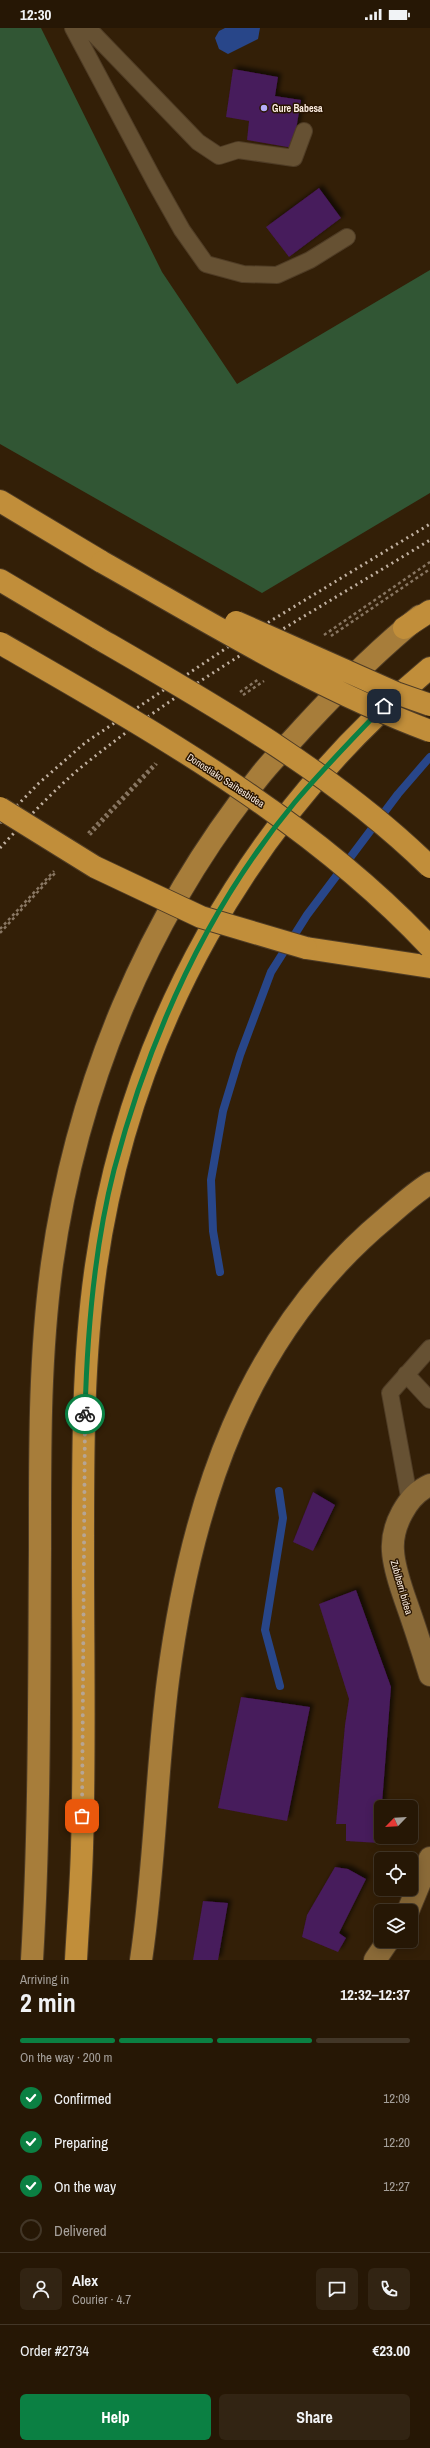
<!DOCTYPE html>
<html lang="en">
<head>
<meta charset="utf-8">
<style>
  :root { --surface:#261705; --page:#322413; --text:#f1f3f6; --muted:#a49f9a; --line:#423627; --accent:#0b8043 }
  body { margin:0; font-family:"Archivo Narrow",sans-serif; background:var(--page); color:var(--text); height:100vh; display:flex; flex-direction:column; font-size:15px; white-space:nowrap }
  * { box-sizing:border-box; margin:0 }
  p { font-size:13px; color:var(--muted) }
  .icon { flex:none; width:22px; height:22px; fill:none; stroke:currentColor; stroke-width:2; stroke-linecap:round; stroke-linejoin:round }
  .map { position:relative; height:1932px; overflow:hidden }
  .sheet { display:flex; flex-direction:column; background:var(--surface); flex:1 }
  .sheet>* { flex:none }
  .needle { width:26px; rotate:245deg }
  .fabs { position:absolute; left:374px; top:1772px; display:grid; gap:8px }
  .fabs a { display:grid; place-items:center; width:44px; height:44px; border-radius:6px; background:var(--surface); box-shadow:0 2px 10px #0003,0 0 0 1px var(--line); font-size:20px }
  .pin { position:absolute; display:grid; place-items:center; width:34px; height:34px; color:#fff; margin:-17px; border-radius:8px; box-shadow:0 2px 6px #0006 }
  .courier { position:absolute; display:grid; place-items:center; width:40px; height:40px; margin:-20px; border:3px solid #0b8043; border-radius:50%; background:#fff; color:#222; box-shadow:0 1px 5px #0007 }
  .summary em { font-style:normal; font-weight:700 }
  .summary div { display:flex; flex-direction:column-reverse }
  .summary { display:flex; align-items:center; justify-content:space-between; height:68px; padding:0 20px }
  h1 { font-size:26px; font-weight:700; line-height:30px }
  .bar { display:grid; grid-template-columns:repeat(4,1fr); gap:6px 4px; align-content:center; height:48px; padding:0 20px }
  .bar i { height:5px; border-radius:3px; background:var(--line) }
  .bar .on { background:var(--accent) }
  .bar p { grid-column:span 4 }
  .line { display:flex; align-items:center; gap:10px; padding:0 20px; border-top:1px solid var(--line) }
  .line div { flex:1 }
  .round { display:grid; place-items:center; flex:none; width:42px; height:42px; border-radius:6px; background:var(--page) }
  ol { padding:0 20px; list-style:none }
  li { display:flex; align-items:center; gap:12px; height:44px }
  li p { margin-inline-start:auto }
  li .icon { padding:4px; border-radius:50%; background:var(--accent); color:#fff; stroke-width:4 }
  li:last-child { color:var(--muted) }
  li i { width:22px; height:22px; border:2px solid var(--line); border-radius:50% }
  .primary-button { display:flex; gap:8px; margin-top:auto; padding:8px 20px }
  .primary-button a { flex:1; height:46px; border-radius:6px; background:var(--accent); color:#fff; font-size:16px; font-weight:700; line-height:46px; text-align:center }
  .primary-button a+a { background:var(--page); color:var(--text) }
  .status { display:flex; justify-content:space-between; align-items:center; height:28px; padding:0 20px; background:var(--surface); direction:ltr }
  .status svg { height:11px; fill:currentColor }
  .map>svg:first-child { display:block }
  .green { fill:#315634 }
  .water { fill:#284689 }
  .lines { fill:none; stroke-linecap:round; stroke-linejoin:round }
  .stream { stroke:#284689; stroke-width:8 }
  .building { fill:#471a5b; filter:url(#shadow) }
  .service-casing { stroke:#4f3c25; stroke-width:18 }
  .secondary-casing { stroke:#4f3c25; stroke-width:24 }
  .primary-casing { stroke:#4f3c25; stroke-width:24 }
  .motorway-casing { stroke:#4f3c25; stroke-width:24 }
  .path { stroke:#887662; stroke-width:2.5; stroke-dasharray:3 3; stroke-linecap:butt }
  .service { stroke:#665133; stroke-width:16 }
  .secondary { stroke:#8a6a38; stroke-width:22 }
  .primary { stroke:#a77d3a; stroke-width:22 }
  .motorway { stroke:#c18e3a; stroke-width:22 }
  .rail { stroke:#c1b1a1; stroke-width:3; stroke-dasharray:2 4; stroke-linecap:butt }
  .motorway-bridge-casing { stroke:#4f3c25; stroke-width:24; stroke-linecap:butt }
  .motorway-bridge { stroke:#c18e3a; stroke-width:22 }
  .done { stroke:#b6a594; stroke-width:4; stroke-dasharray:0 7.2 }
  .route { stroke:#0b8043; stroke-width:5 }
  .poi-dot { fill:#b5acf8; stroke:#291500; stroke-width:1.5 }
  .labels { text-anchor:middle; stroke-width:3; stroke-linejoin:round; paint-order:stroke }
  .poi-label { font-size:10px; font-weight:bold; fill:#fcede0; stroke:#291500; text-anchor:start }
  .street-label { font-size:10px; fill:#fcede0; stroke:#291500 }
</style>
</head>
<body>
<div class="status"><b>12:30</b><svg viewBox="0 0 49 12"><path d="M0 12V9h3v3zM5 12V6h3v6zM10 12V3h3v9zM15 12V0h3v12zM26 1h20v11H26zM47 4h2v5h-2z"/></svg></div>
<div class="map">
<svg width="430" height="1932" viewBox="0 0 430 1932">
  <defs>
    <filter id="shadow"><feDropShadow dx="3.5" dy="-3.5" stdDeviation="2" flood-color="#0009"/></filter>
  </defs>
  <rect width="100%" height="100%" fill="#331f07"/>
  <path class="green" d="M0 0H41L162 244 237 356 430 242V465L262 565 0 416Z"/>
  <path class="water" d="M225 0H260L258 11 228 26 219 21 215 10 219 3Z"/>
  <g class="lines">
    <path class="stream" d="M220 1244 213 1203 211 1152 223 1083 240 1027 271 944 307 887 398 766 430 729
      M279 1463 283 1490 265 1602 280 1658"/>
  </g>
  <path class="building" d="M233 41 278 49 275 68 301 72 293 120 247 112 249 93 226 89Z
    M319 160 341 190 289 229 266 199Z
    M313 1464 335 1477 313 1523 293 1514Z
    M356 1562 391 1659 379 1815 346 1813V1796H336L345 1697 349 1671 319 1576Z
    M241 1669 310 1679 287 1793 218 1780Z
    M335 1839 348 1841 366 1851 339 1905 346 1910 338 1924 302 1909 307 1887Z
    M203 1873 228 1875 218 1932H193Z"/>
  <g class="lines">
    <g class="service-casing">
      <path id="service" d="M73 0 155 154 182 202 206 236 243 246 277 247 310 232 347 209
        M88 0 198 114 219 128 238 122 294 130 304 103
        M406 1346 430 1372
        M410 1474 390 1365 430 1320"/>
    </g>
    <g class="secondary-casing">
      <path id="secondary" d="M430 1457C407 1467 391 1499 393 1523 394 1540 400 1556 405 1571 414 1596 422 1621 430 1647
        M408 1883 430 1830
        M375 1932 388 1913"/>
    </g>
    <g class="primary-casing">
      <path id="primary" d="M32 1932C40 1795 39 1658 40 1521 40 1426 39 1330 52 1236 77 1058 147 889 259 749 272 732 289 716 303 700 340 660 377 622 420 588
        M141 1932C155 1839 156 1745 168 1652 191 1476 245 1307 386 1190 400 1178 414 1165 430 1155"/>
    </g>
    <g class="motorway-casing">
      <path id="motorway" d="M0 473 102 534
        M0 552 98 610
        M404 600 430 583
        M306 920 430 939
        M76 1932C78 1895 81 1857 82 1820 85 1724 83 1628 83 1532 83 1434 82 1335 96 1238 130 1002 247 792 430 640"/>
    </g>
    <path class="path" d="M324 607 430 534
      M331 608 430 541
      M240 664 259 651
      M243 667 264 653
      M88 805 155 735
      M90 807 157 736
      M0 901 54 843
      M0 905 56 844"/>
    <use href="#service" class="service"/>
    <use href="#secondary" class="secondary"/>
    <use href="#primary" class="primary"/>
    <use href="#motorway" class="motorway"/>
    <path class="rail" d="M0 795 39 755 86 714 231 617 430 496
      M0 820C25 793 51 765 79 741 187 653 312 585 430 512"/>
    <g class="motorway-bridge-casing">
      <path id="motorway-bridge" d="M102 534C209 594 315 660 430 703
        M236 594 396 665 430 677
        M98 610C214 677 334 745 430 839
        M0 615C151 702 309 790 430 919
        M0 780 95 839 201 889 306 920"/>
    </g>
    <use href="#motorway-bridge" class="motorway-bridge"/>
  </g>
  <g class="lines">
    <path class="done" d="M82 1788 85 1386"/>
    <path class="route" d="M85 1386C87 1307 94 1220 114 1142 149 1010 207 880 295 774 323 741 354 709 384 678"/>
  </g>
  <circle class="poi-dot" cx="264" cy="80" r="4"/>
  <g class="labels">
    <g class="poi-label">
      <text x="272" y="84">Gure Babesa</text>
    </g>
    <g class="street-label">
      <text transform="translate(226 752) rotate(33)" y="4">Donostiako Saihesbidea</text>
      <text transform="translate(402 1559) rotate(74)" y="4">Zubiberri bidea</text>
    </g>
  </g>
</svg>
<div class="fabs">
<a><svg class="needle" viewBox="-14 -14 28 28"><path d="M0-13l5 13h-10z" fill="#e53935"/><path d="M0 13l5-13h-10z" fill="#a49f9a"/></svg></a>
<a><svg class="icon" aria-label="locate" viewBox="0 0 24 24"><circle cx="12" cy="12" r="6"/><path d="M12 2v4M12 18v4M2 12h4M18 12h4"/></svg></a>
<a><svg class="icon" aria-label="layers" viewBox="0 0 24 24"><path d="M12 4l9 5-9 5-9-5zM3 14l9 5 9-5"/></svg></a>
</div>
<div class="pin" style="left:82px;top:1788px;background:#ea580c"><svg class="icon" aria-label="bag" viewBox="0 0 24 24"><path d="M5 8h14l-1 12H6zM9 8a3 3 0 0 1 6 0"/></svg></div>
<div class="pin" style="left:384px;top:678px;background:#1f2937"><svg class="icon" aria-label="home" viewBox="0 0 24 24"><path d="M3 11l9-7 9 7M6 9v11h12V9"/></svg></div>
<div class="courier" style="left:85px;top:1386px"><svg class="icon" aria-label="bike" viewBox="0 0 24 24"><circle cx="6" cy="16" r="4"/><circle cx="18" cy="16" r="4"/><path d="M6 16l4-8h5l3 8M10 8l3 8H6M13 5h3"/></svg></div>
</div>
<section class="sheet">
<div class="summary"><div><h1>2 min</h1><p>Arriving in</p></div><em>12:32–12:37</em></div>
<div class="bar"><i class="on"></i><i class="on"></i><i class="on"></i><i></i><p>On the way · 200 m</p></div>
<ol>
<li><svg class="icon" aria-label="check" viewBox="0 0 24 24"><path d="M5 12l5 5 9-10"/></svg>Confirmed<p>12:09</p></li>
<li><svg class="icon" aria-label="check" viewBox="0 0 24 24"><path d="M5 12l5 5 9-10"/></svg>Preparing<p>12:20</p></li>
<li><svg class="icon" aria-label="check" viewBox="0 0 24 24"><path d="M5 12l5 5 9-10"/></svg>On the way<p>12:27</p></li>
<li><i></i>Delivered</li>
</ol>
<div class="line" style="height:72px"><a class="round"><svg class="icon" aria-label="person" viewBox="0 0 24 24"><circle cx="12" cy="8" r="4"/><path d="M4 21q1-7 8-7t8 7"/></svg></a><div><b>Alex</b><p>Courier · 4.7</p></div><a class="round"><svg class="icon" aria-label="chat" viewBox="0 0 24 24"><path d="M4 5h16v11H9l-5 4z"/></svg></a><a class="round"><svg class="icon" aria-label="phone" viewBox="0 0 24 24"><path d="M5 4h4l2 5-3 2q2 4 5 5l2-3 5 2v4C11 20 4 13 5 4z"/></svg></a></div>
<div class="line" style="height:52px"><div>Order #2734</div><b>€23.00</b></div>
<div class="primary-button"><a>Help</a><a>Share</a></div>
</section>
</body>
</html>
